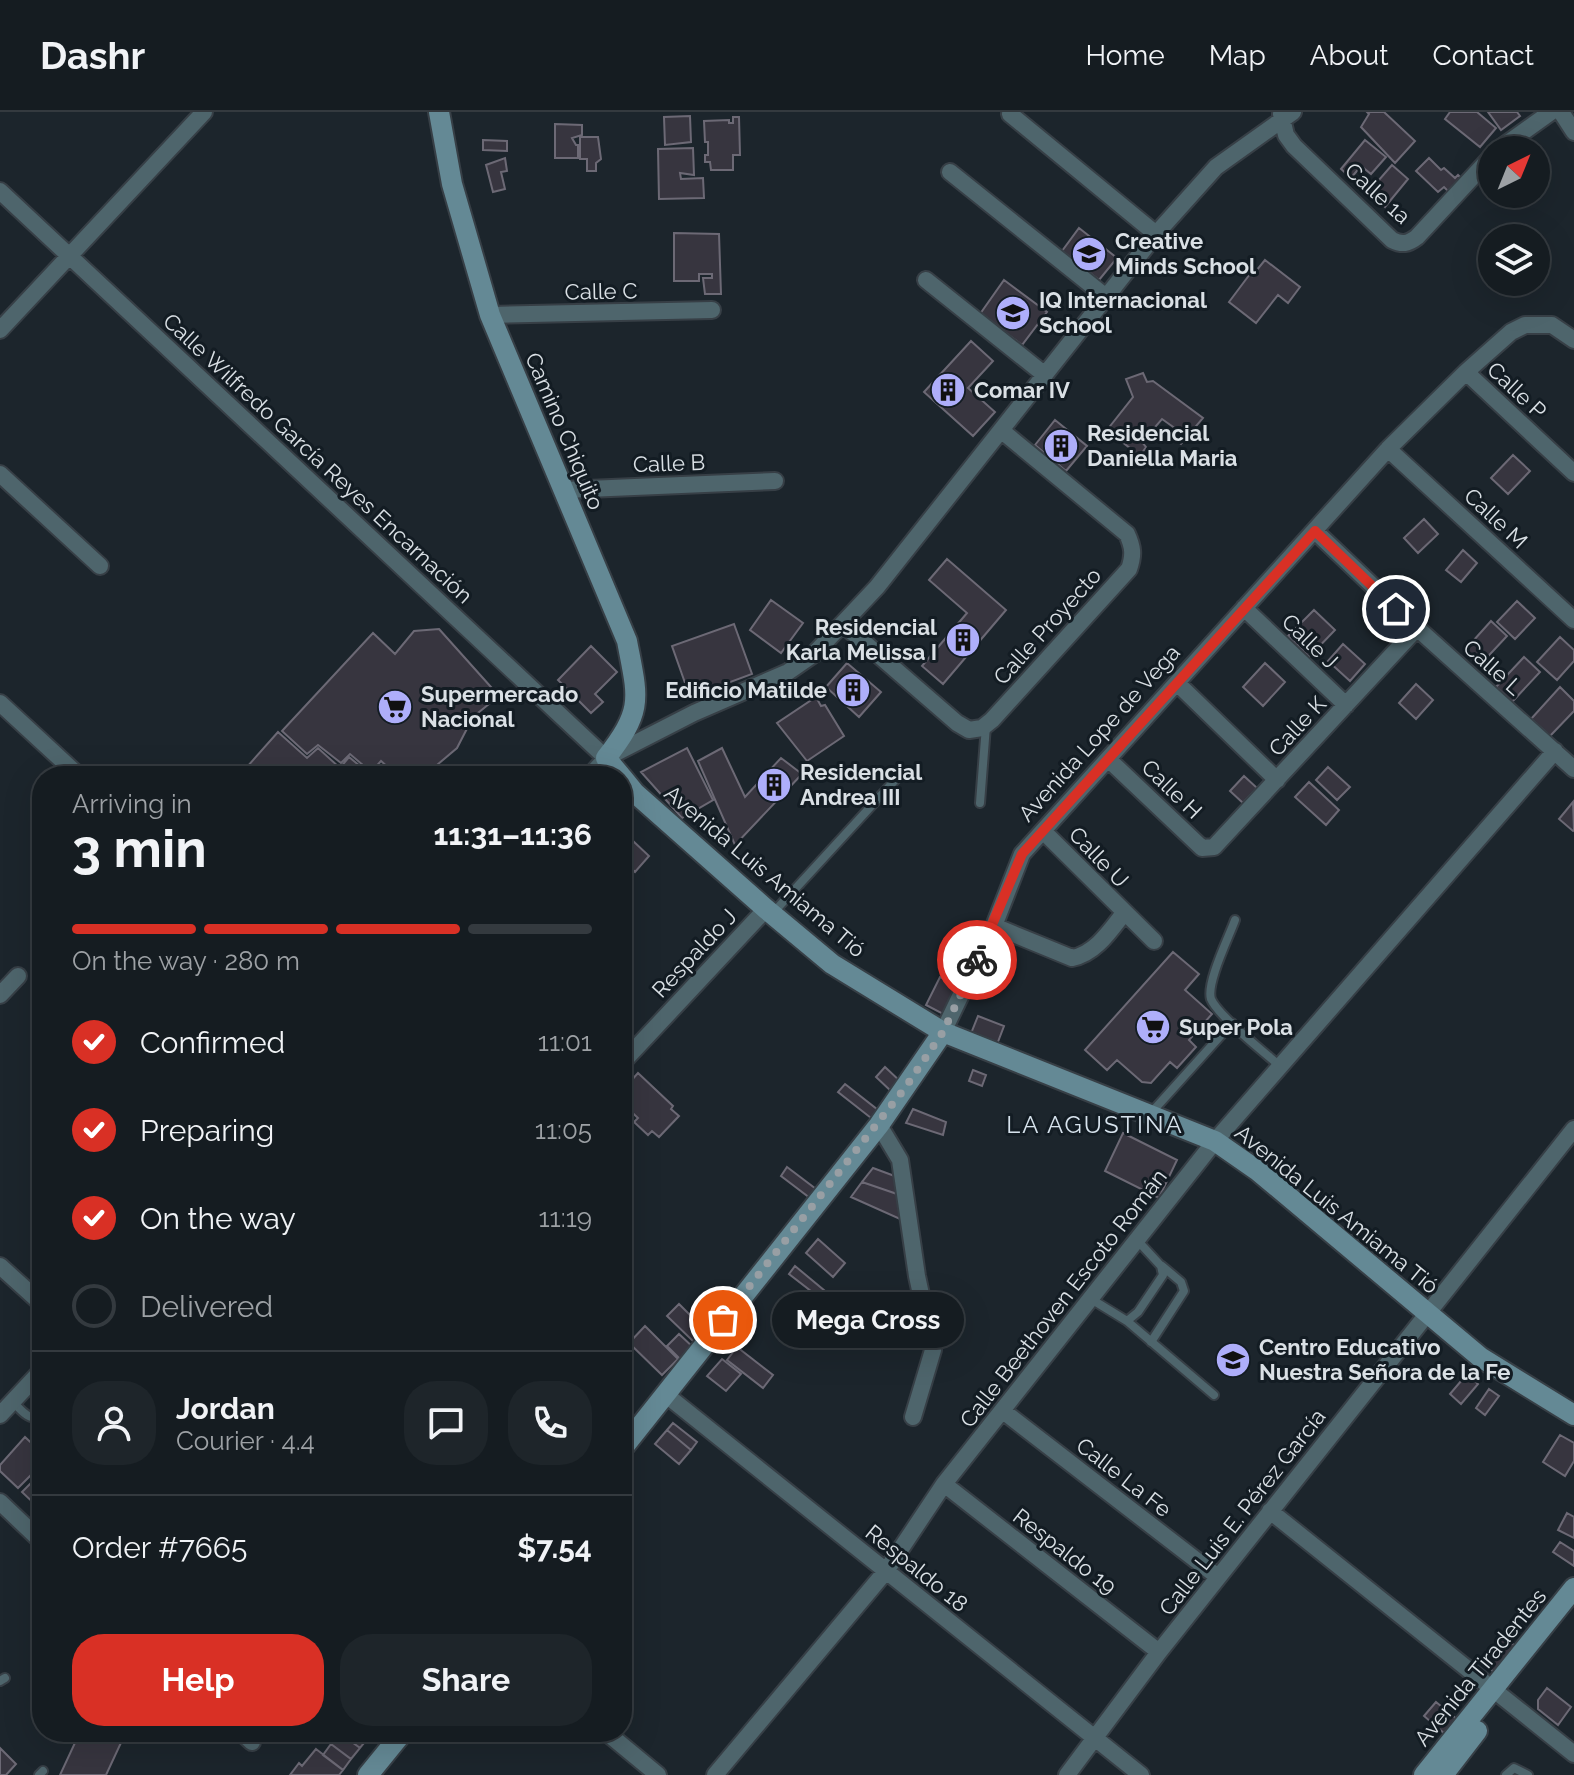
<!DOCTYPE html>
<html lang="en">
<head>
<meta charset="utf-8">
<style>
  :root { --surface:#151c21; --page:#1e252a; --text:#f1f3f6; --muted:#9da1a5; --line:#343a3f; --accent:#d93025 }
  body { margin:0; font-family:Raleway,sans-serif; background:var(--page); color:var(--text); height:100vh; display:flex; flex-direction:column; font-size:30px; white-space:nowrap }
  * { box-sizing:border-box; margin:0 }
  p { font-size:26px; color:var(--muted) }
  .icon { flex:none; width:44px; height:44px; fill:none; stroke:currentColor; stroke-width:2; stroke-linecap:round; stroke-linejoin:round }
  .map { position:relative; flex:1; overflow:hidden }
  .panel { position:absolute; left:32px; top:654px; width:600px; height:976px; display:flex; flex-direction:column; background:var(--surface); border-radius:32px; box-shadow:0 8px 32px #0002,0 0 0 2px var(--line) }
  .panel>* { flex:none }
  .needle { width:52px; rotate:43deg }
  .fabs { position:absolute; left:1478px; top:24px; display:grid; gap:16px }
  .fabs a { display:grid; place-items:center; width:72px; height:72px; border-radius:50%; background:var(--surface); box-shadow:0 8px 32px #0002,0 0 0 2px var(--line); font-size:40px }
  .pin { position:absolute; display:grid; place-items:center; width:68px; height:68px; color:#fff; margin:-34px; border:4px solid #fff; border-radius:50%; box-shadow:0 2px 8px #0007 }
  .courier { position:absolute; display:grid; place-items:center; width:80px; height:80px; margin:-40px; border:6px solid #d93025; border-radius:50%; background:#fff; color:#222; box-shadow:0 2px 10px #0007 }
  .bubble { position:absolute; height:56px; border-radius:28px; background:var(--surface); box-shadow:0 8px 32px #0002,0 0 0 2px var(--line); font-size:26px; font-weight:700; line-height:56px; text-align:center }
  .headline em { font-style:normal; font-weight:700 }
  .headline div { display:flex; flex-direction:column-reverse }
  .headline { display:flex; align-items:center; justify-content:space-between; height:136px; padding:0 40px }
  h1 { font-size:52px; font-weight:700; line-height:60px }
  .bar { display:grid; grid-template-columns:repeat(4,1fr); gap:12px 8px; align-content:center; height:96px; padding:0 40px }
  .bar i { height:10px; border-radius:6px; background:var(--line) }
  .bar .selected { background:var(--accent) }
  .bar p { grid-column:span 4 }
  .line { display:flex; align-items:center; gap:20px; padding:0 40px; border-top:2px solid var(--line) }
  .line div { flex:1 }
  .round { display:grid; place-items:center; flex:none; width:84px; height:84px; border-radius:32px; background:var(--page) }
  ol { padding:0 40px; list-style:none }
  li { display:flex; align-items:center; gap:24px; height:88px }
  li p { margin-inline-start:auto }
  li .icon { padding:8px; border-radius:50%; background:var(--accent); color:#fff; stroke-width:4 }
  li:last-child { color:var(--muted) }
  li i { width:44px; height:44px; border:4px solid var(--line); border-radius:50% }
  .cta { display:flex; gap:16px; margin-top:auto; padding:16px 40px }
  .cta a { flex:1; height:92px; border-radius:32px; background:var(--accent); color:#fff; font-size:32px; font-weight:700; line-height:92px; text-align:center }
  .cta a+a { background:var(--page); color:var(--text) }
  header { display:flex; align-items:center; gap:48px; box-sizing:border-box; height:112px; padding:0 40px; background:var(--surface); border-bottom:2px solid var(--line) }
  header strong { font-size:38px }
  nav { display:flex; gap:44px; margin-inline-start:auto; font-size:28px }
  .map>svg:first-child { display:block }
  .building { fill:#37353f; stroke:#6c6975; stroke-width:2 }
  .lines { fill:none; stroke-linecap:round; stroke-linejoin:round }
  .lane-casing { stroke:#373f46; stroke-width:12 }
  .street-casing { stroke:#373f46; stroke-width:20 }
  .secondary-casing { stroke:#373f46; stroke-width:24 }
  .lane { stroke:#4e656c; stroke-width:8 }
  .street { stroke:#4e656c; stroke-width:16 }
  .secondary { stroke:#648995; stroke-width:20 }
  .done { stroke:#989fa4; stroke-width:8; stroke-dasharray:0 14.4 }
  .route { stroke:#d93025; stroke-width:10 }
  .labels { text-anchor:middle; stroke-width:6; stroke-linejoin:round; paint-order:stroke }
  .street-label { font-size:22px; fill:#dae0e5; stroke:#131c23 }
  .poi-label { font-size:22px; font-weight:bold; fill:#dae0e5; stroke:#131c23; text-anchor:start }
  .neighbourhood-label { font-size:24px; letter-spacing:2px; fill:#d7e3ed; stroke:#131c23 }
</style>
</head>
<body>
<header>
<strong>Dashr</strong>
<nav><a>Home</a><a>Map</a><a>About</a><a>Contact</a></nav>
</header>
<div class="map">
<svg width="1574" height="1663" viewBox="0 0 1574 1663">
  <rect width="100%" height="100%" fill="#1c252c"/>
  <path class="building" d="M1367 0H1384L1415 29 1395 51 1361 15 1369 2Z
    M1450 0H1477L1496 16 1480 35 1445 7Z
    M1488 0H1517L1520 4 1501 18Z
    M690 4 691 30 665 33 664 5Z
    M733 5H739L740 43H733V58H711L710 50H705V43H708V30H705L704 9 729 8V11H733Z
    M555 12 582 13V23L572 26 576 33H578V46H555Z
    M580 25H598L601 47 596 51V59H587V47H580Z
    M483 28 507 29V39L483 38Z
    M1365 28 1386 45 1371 62 1361 54 1351 66 1341 57Z
    M693 36 694 63 680 61 681 67 703 66 704 86 659 87 658 37Z
    M505 46 507 59 501 60 505 77 493 80 486 53Z
    M1429 46 1441 58 1444 56 1455 66 1458 63 1465 70 1452 83 1444 75 1438 80 1416 59Z
    M1392 53 1408 67 1385 95 1373 84 1376 81 1371 77Z
    M1079 116 1117 146 1099 168 1062 139Z
    M674 121 719 122 721 182H705L703 166H712V162H699V169H674Z
    M1265 148 1300 175 1288 191 1278 183 1256 211 1229 190 1250 162 1252 164Z
    M1004 168 1047 200 1022 233 980 202Z
    M971 229 993 249 968 276 995 300 973 324 924 280Z
    M1143 261 1147 270 1153 269 1203 306 1181 332 1171 325 1176 317 1162 307 1142 330 1146 335 1140 344 1107 318 1133 285 1126 267Z
    M1055 308 1087 334 1066 359 1035 333Z
    M1513 343 1530 359 1508 382 1491 366Z
    M1424 407 1438 422 1418 441 1404 426Z
    M1463 438 1477 451 1461 470 1446 458Z
    M947 447 1006 498 943 572 922 554 967 501 929 468Z
    M771 488 803 511 781 541 750 518Z
    M1517 489 1535 506 1515 527 1497 510Z
    M1314 498 1335 518 1309 545 1288 524Z
    M1491 509 1507 524 1479 554 1464 539Z
    M734 512 752 562 690 585 672 534Z
    M439 517 499 584 473 605 457 636 424 664H398L381 649 371 660 350 642 341 651 318 633 307 642 282 619 373 521 395 542 414 519Z
    M1560 525 1574 538V549L1557 568 1537 550Z
    M1343 532 1365 552 1350 569 1328 549Z
    M591 534 617 560 595 582 603 590 591 601 558 568Z
    M1524 545 1540 560 1512 590 1496 575Z
    M847 551 881 580 859 605 826 575Z
    M1265 551 1285 570 1263 594 1243 575Z
    M1416 572 1433 588 1416 607 1399 591Z
    M1560 575 1574 589V599L1550 624 1531 607Z
    M816 585 821 594 825 593 844 624 807 649 777 611Z
    M278 620 307 646 318 636 340 656 349 645 372 664H239Z
    M687 636 713 688 682 706 641 660Z
    M722 636 745 685 781 646 802 662 735 733 698 649Z
    M1328 655 1350 675 1337 688 1316 668Z
    M1244 664 1257 676 1243 691 1230 679Z
    M1309 670 1339 698 1326 713 1295 685Z
    M1573 690 1574 718 1573 719 1559 707Z
    M632 728 649 744 635 760 622 747V738Z
    M1173 840 1199 862 1185 878 1212 902 1189 928 1196 935 1177 956 1170 950 1151 971 1142 970 1117 948 1107 958 1085 938Z
    M940 865 959 874 945 903 926 893Z
    M978 904 1004 914 996 935 970 924Z
    M885 955 901 970 892 980 876 965Z
    M973 958 986 963 982 974 969 969Z
    M638 961 673 994 671 997 679 1004 659 1025 652 1019 648 1023 634 1010 638 1006 622 991V979Z
    M845 972 878 998 871 1006 838 980Z
    M913 997 946 1010 943 1023 906 1011Z
    M1123 1021 1177 1048 1159 1086 1105 1059Z
    M787 1055 816 1077 810 1086 781 1064Z
    M873 1056 900 1066V1083L862 1070Z
    M862 1070 900 1083V1107L851 1085Z
    M818 1127 845 1151 833 1165 806 1141Z
    M795 1154 825 1179 820 1186 789 1162Z
    M679 1192 708 1221 696 1232 667 1204Z
    M645 1214 678 1247 662 1263 629 1231Z
    M679 1222 695 1237 683 1250 667 1234Z
    M737 1235 773 1263 763 1276 727 1248Z
    M722 1247 741 1262 726 1279 707 1264Z
    M1467 1262 1478 1272 1461 1292 1450 1282Z
    M1489 1277 1499 1284 1485 1303 1476 1296Z
    M673 1311 697 1330 691 1338 667 1318Z
    M667 1318 691 1338 679 1352 655 1332Z
    M1560 1323 1574 1331V1349L1565 1364 1543 1350Z
    M25 1325 42 1341V1351L35 1358 39 1362 42 1359V1399L22 1380 36 1366 32 1362 18 1376 0 1359V1353Z
    M1567 1401 1574 1405V1426L1558 1418Z
    M1560 1430 1574 1439V1454L1553 1440Z
    M1503 1525 1518 1536 1497 1560 1493 1559 1482 1552Z
    M1547 1576 1571 1595 1558 1613 1538 1597V1588Z
    M1436 1590 1458 1608 1445 1622 1424 1604Z
    M80 1620H126L106 1663H60Z
    M315 1620H338L360 1636 351 1647Z
    M338 1620H373L360 1636Z
    M331 1632 351 1647 343 1658 323 1643Z
    M0 1636 16 1652 6 1663H0Z
    M316 1637 343 1658 339 1663H290L299 1651 302 1654Z"/>
  <g class="lines">
    <g class="lane-casing">
      <path id="lane" d="M980 691 986 614
        M773 801 897 666
        M1235 808C1229 825 1206 871 1211 887 1218 904 1265 941 1280 954
        M39 886 42 889
        M1151 1001 1232 911
        M1091 1187 1127 1209 1138 1200 1163 1163 1161 1154 1137 1128
        M1127 1209 1214 1283
        M1151 1230 1184 1179 1181 1170 1162 1154
        M13 1290C22 1299 28 1308 42 1306
        M0 1569 5 1566
        M39 1663 43 1659
        M1506 1663 1514 1656 1528 1663"/>
    </g>
    <g class="street-casing">
      <path id="street" d="M1561 0 1574 20
        M1010 2 1156 122
        M1281 2 1286 23 1294 34 1392 128C1402 133 1408 132 1417 125L1492 44
        M1498 38 1551 0
        M950 60 1106 185
        M0 79 606 646
        M926 168 1045 263
        M490 203 712 198
        M0 218 204 0
        M1466 260 1574 361
        M1388 337 1574 508
        M0 362 100 454
        M564 378 775 369
        M1315 419 1417 516 1574 657
        M1244 496 1346 593
        M844 513 957 611 969 618 982 616 992 608 1129 457C1134 443 1133 435 1127 422L1002 319
        M1177 571 1277 668
        M0 591 79 664
        M1108 647 1202 736 1214 735 1417 516
        M590 664 606 646 694 601 788 560 814 542 877 475 1156 122 1216 55 1293 0
        M1043 719 1154 829
        M994 814 1072 846C1095 842 1110 819 1124 801
        M0 883 18 864
        M943 920 994 814 1022 742 1388 337 1466 260 1511 220 1525 213H1552L1574 228
        M622 951 766 797
        M879 1013 900 1048 917 1164 933 1238 913 1305
        M0 1154 42 1192
        M665 1282 1141 1663
        M1003 1299 1218 1465
        M0 1303 42 1258
        M944 1372 1159 1540
        M0 1390 42 1430
        M1270 1399 1574 1642
        M241 1620 252 1630
        M606 1620 658 1663
        M715 1663 886 1459 944 1372 1215 1029 1555 639
        M1067 1663 1159 1540 1574 1017"/>
    </g>
    <g class="secondary-casing">
      <path id="secondary" d="M439 0 452 72 490 203 627 529C638 587 644 597 606 646L621 664
        M622 665 635 681 766 797 832 852 943 920 1215 1029 1258 1059 1480 1245 1574 1303
        M622 1337 879 1013 943 920
        M368 1663 403 1620
        M1424 1663 1574 1476
        M1443 1663 1477 1619"/>
    </g>
    <use href="#lane" class="lane"/>
    <use href="#street" class="street"/>
    <use href="#secondary" class="secondary"/>
  </g>
  <g class="lines">
    <path class="done" d="M723 1208 905 976 943 920 977 848"/>
    <path class="route" d="M977 848 1022 742 1315 419 1396 497"/>
  </g>
  <defs>
    <g id="school-disc" transform="scale(1.8)"><circle r="9.5" fill="#aeaefa" stroke="#131c23"/><path d="M0-5L7-2L0 1L-7-2ZM-4 1L0 2.5L4 1V4Q0 6-4 4Z" fill="#111"/></g>
    <g id="building-disc" transform="scale(1.8)"><circle r="9.5" fill="#aeaefa" stroke="#131c23"/><path d="M-4-6H4V6H1V3H-1V6H-4ZM-2.5-4.3h1.7v1.8h-1.7ZM.8-4.3h1.7v1.8H.8ZM-2.5-1h1.7V.8h-1.7ZM.8-1h1.7V.8H.8Z" fill="#111"/></g>
    <g id="supermarket-disc" transform="scale(1.8)"><circle r="9.5" fill="#aeaefa" stroke="#131c23"/><path d="M-6-5.5h2.5l.6 2H6L4.5 2H-2.5L-4.4-4H-6ZM-1.5 3.2a1.3 1.3 0 1 0 .1 0ZM3 3.2a1.3 1.3 0 1 0 .1 0Z" fill="#111"/></g>
  </defs>
  <g fill-rule="evenodd">
    <use href="#school-disc" x="1089" y="142"/>
    <use href="#school-disc" x="1013" y="201"/>
    <use href="#building-disc" x="948" y="278"/>
    <use href="#building-disc" x="1061" y="334"/>
    <use href="#building-disc" x="963" y="528"/>
    <use href="#building-disc" x="853" y="578"/>
    <use href="#supermarket-disc" x="395" y="595"/>
    <use href="#building-disc" x="774" y="673"/>
    <use href="#supermarket-disc" x="1153" y="915"/>
    <use href="#school-disc" x="1233" y="1248"/>
  </g>
  <g class="labels">
    <g class="street-label">
      <text transform="translate(1378 81) rotate(42)" y="8">Calle 1a</text>
      <text transform="translate(601 179) rotate(-1)" y="8">Calle C</text>
      <text transform="translate(1517 278) rotate(43)" y="8">Calle P</text>
      <text transform="translate(565 319) rotate(67)" y="8">Camino Chiquito</text>
      <text transform="translate(318 346) rotate(43)" y="8">Calle Wilfredo García Reyes Encarnación</text>
      <text transform="translate(669 351) rotate(-2)" y="8">Calle B</text>
      <text transform="translate(1496 406) rotate(43)" y="8">Calle M</text>
      <text transform="translate(1047 514) rotate(-48)" y="8">Calle Proyecto</text>
      <text transform="translate(1310 529) rotate(44)" y="8">Calle J</text>
      <text transform="translate(1493 555) rotate(42)" y="8">Calle L</text>
      <text transform="translate(1297 614) rotate(-47)" y="8">Calle K</text>
      <text transform="translate(1099 621) rotate(-48)" y="8">Avenida Lope de Vega</text>
      <text transform="translate(1172 677) rotate(44)" y="8">Calle H</text>
      <text transform="translate(1099 745) rotate(46)" y="8">Calle U</text>
      <text transform="translate(765 759) rotate(40)" y="8">Avenida Luis Amiama Tió</text>
      <text transform="translate(694 841) rotate(-47)" y="8">Respaldo J</text>
      <text transform="translate(1337 1097) rotate(39)" y="8">Avenida Luis Amiama Tió</text>
      <text transform="translate(1063 1186) rotate(-52)" y="8">Calle Beethoven Escoto Román</text>
      <text transform="translate(1124 1365) rotate(38)" y="8">Calle La Fe</text>
      <text transform="translate(1242 1400) rotate(-52)" y="8">Calle Luis E. Pérez García</text>
      <text transform="translate(1065 1439) rotate(38)" y="8">Respaldo 19</text>
      <text transform="translate(917 1456) rotate(39)" y="8">Respaldo 18</text>
      <text transform="translate(1480 1555) rotate(-51)" y="8">Avenida Tiradentes</text>
    </g>
    <g class="poi-label">
      <text x="1115" y="137">Creative<tspan x="1115" dy="25">Minds School</tspan></text>
      <text x="1039" y="196">IQ Internacional<tspan x="1039" dy="25">School</tspan></text>
      <text x="974" y="286">Comar IV</text>
      <text x="1087" y="329">Residencial<tspan x="1087" dy="25">Daniella Maria</tspan></text>
      <text x="937" y="523" text-anchor="end">Residencial<tspan x="937" dy="25">Karla Melissa I</tspan></text>
      <text x="827" y="586" text-anchor="end">Edificio Matilde</text>
      <text x="421" y="590">Supermercado<tspan x="421" dy="25">Nacional</tspan></text>
      <text x="800" y="668">Residencial<tspan x="800" dy="25">Andrea III</tspan></text>
      <text x="1179" y="923">Super Pola</text>
      <text x="1259" y="1243">Centro Educativo<tspan x="1259" dy="25">Nuestra Señora de la Fe</tspan></text>
    </g>
    <g class="neighbourhood-label">
      <text x="1095" y="1021">LA AGUSTINA</text>
    </g>
  </g>
</svg>
<div class="fabs">
<a><svg class="needle" viewBox="-14 -14 28 28"><path d="M0-13l5 13h-10z" fill="#e53935"/><path d="M0 13l5-13h-10z" fill="#9da1a5"/></svg></a>
<a><svg class="icon" aria-label="layers" viewBox="0 0 24 24"><path d="M12 4l9 5-9 5-9-5zM3 14l9 5 9-5"/></svg></a>
</div>
<div class="pin" style="left:723px;top:1208px;background:#ea580c"><svg class="icon" aria-label="bag" viewBox="0 0 24 24"><path d="M5 8h14l-1 12H6zM9 8a3 3 0 0 1 6 0"/></svg></div>
<div class="pin" style="left:1396px;top:497px;background:#1f2937"><svg class="icon" aria-label="home" viewBox="0 0 24 24"><path d="M3 11l9-7 9 7M6 9v11h12V9"/></svg></div>
<div class="courier" style="left:977px;top:848px"><svg class="icon" aria-label="bike" viewBox="0 0 24 24"><circle cx="6" cy="16" r="4"/><circle cx="18" cy="16" r="4"/><path d="M6 16l4-8h5l3 8M10 8l3 8H6M13 5h3"/></svg></div>
<div class="bubble" style="left:772px;top:1180px;width:192px">Mega Cross</div>
<section class="panel">
<div class="headline"><div><h1>3 min</h1><p>Arriving in</p></div><em>11:31–11:36</em></div>
<div class="bar"><i class="selected"></i><i class="selected"></i><i class="selected"></i><i></i><p>On the way · 280 m</p></div>
<ol>
<li><svg class="icon" aria-label="check" viewBox="0 0 24 24"><path d="M5 12l5 5 9-10"/></svg>Confirmed<p>11:01</p></li>
<li><svg class="icon" aria-label="check" viewBox="0 0 24 24"><path d="M5 12l5 5 9-10"/></svg>Preparing<p>11:05</p></li>
<li><svg class="icon" aria-label="check" viewBox="0 0 24 24"><path d="M5 12l5 5 9-10"/></svg>On the way<p>11:19</p></li>
<li><i></i>Delivered</li>
</ol>
<div class="line" style="height:144px"><a class="round"><svg class="icon" aria-label="person" viewBox="0 0 24 24"><circle cx="12" cy="8" r="4"/><path d="M4 21q1-7 8-7t8 7"/></svg></a><div><b>Jordan</b><p>Courier · 4.4</p></div><a class="round"><svg class="icon" aria-label="chat" viewBox="0 0 24 24"><path d="M4 5h16v11H9l-5 4z"/></svg></a><a class="round"><svg class="icon" aria-label="phone" viewBox="0 0 24 24"><path d="M5 4h4l2 5-3 2q2 4 5 5l2-3 5 2v4C11 20 4 13 5 4z"/></svg></a></div>
<div class="line" style="height:104px"><div>Order #7665</div><b>$7.54</b></div>
<div class="cta"><a>Help</a><a>Share</a></div>
</section>
</div>
</body>
</html>
